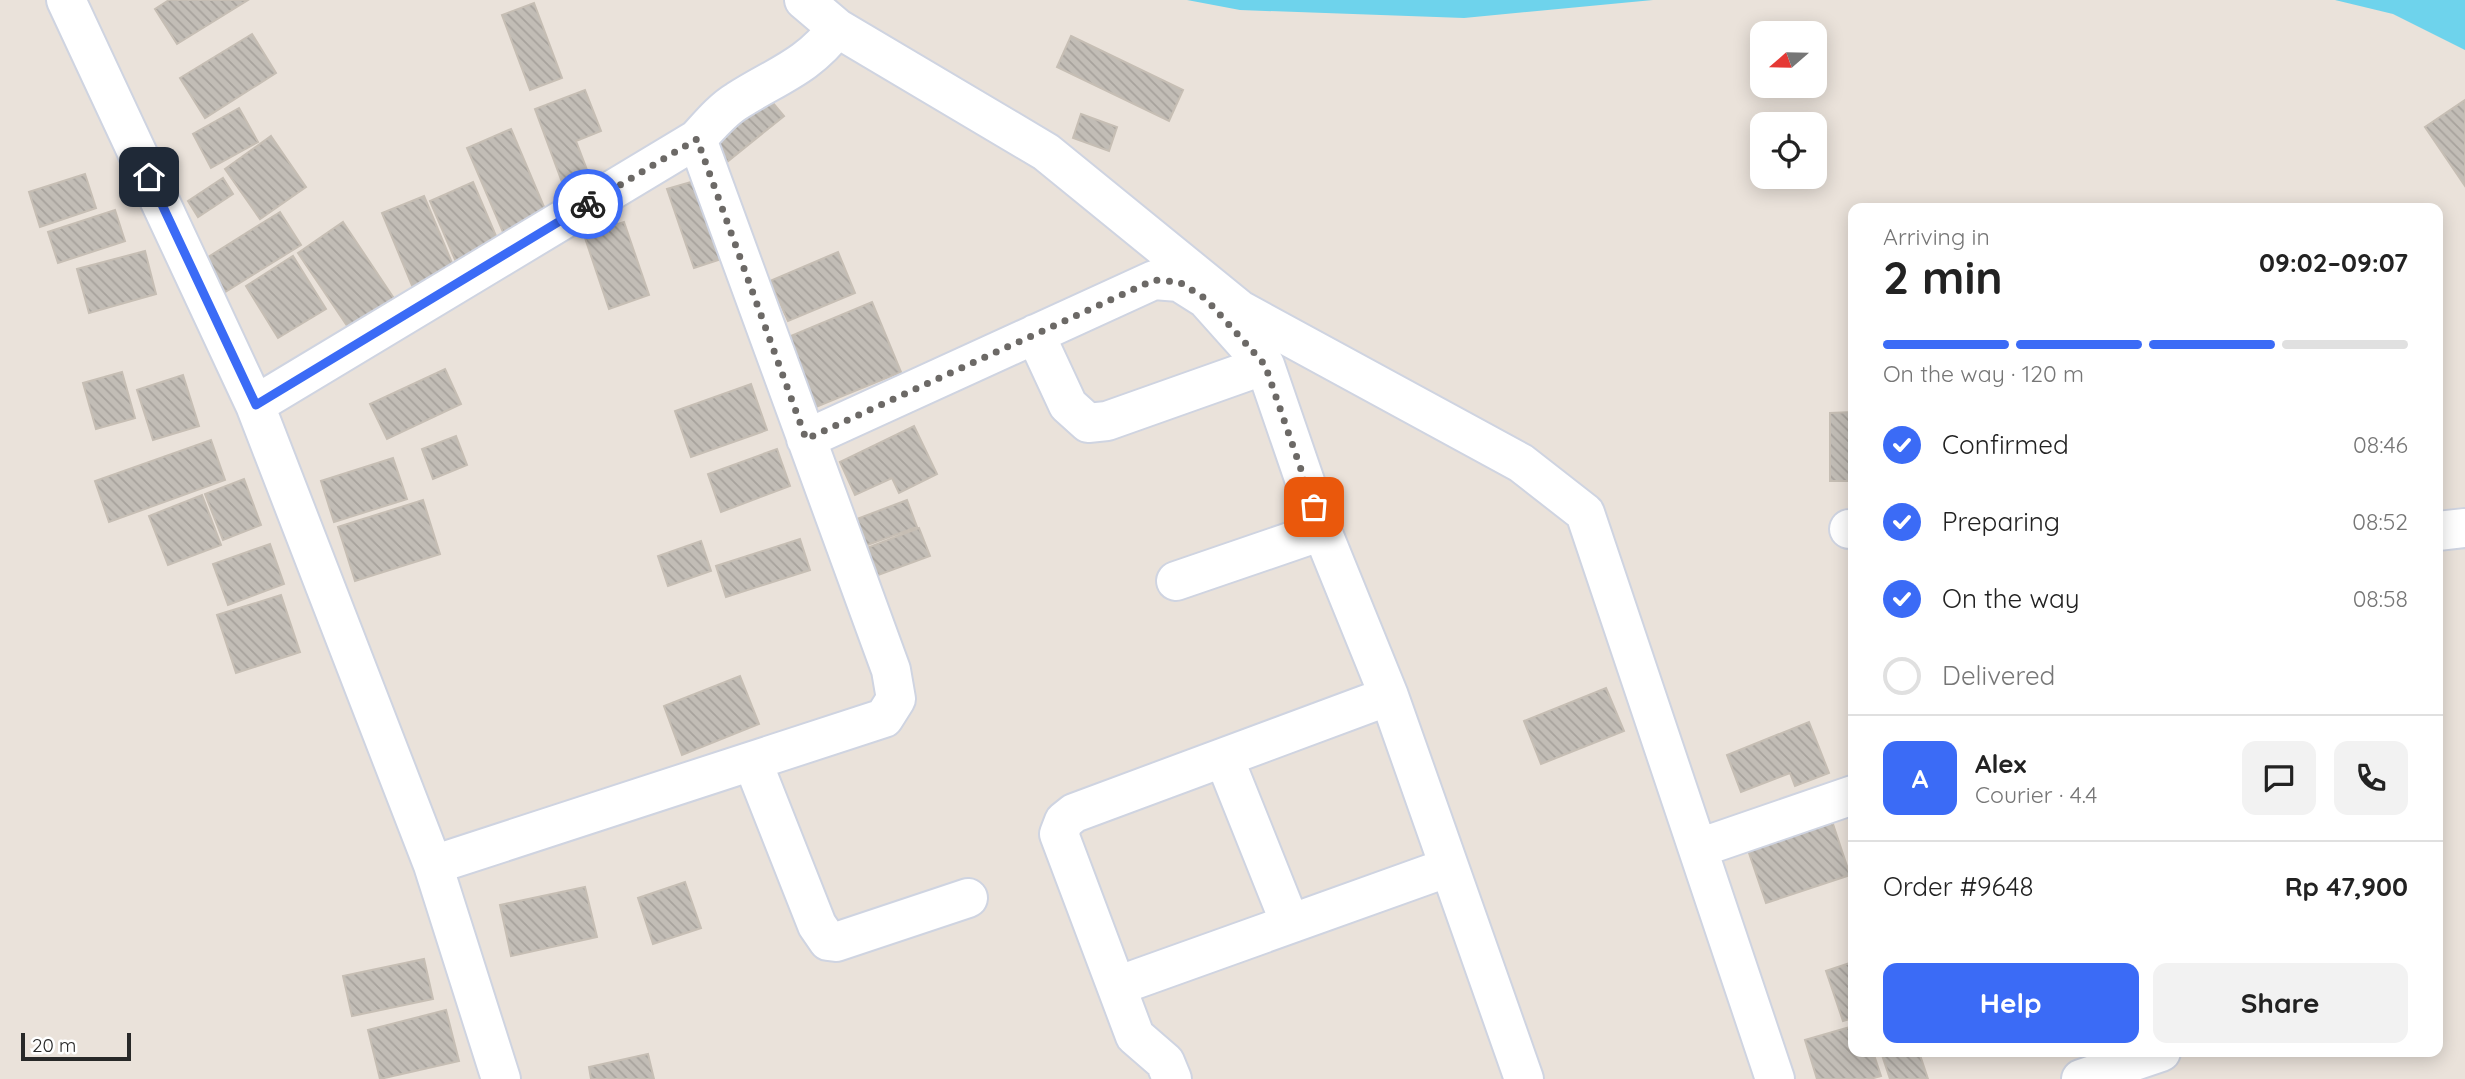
<!DOCTYPE html>
<html lang="en">
<head>
<meta charset="utf-8">
<style>
  :root { --surface:#fff; --page:#f2f2f2; --text:#222; --muted:#767676; --line:#e0e0e0; --accent:#3b6bf6 }
  body { margin:0; font-family:Quicksand,sans-serif; background:var(--page); color:var(--text); height:100vh; display:flex; flex-direction:column; font-size:26px; white-space:nowrap }
  * { box-sizing:border-box; margin:0 }
  p { font-size:23px; color:var(--muted) }
  .icon { flex:none; width:38px; height:38px; fill:none; stroke:currentColor; stroke-width:2; stroke-linecap:round; stroke-linejoin:round }
  .map { position:relative; flex:1; overflow:hidden }
  .drawer { position:absolute; left:1848px; top:203px; width:595px; height:854px; display:flex; flex-direction:column; background:var(--surface); border-radius:14px; box-shadow:0 4px 18px #0003 }
  .drawer>* { flex:none }
  .needle { width:46px; rotate:250deg }
  .controls { position:absolute; left:1750px; top:21px; display:grid; gap:14px }
  .controls a { display:grid; place-items:center; width:77px; height:77px; border-radius:14px; background:var(--surface); box-shadow:0 4px 18px #0003; font-size:35px }
  .scale { position:absolute; left:21px; bottom:18px; width:110px; box-sizing:border-box; padding-left:7px; border:4px solid #282828; border-top:0; font-size:19px; line-height:24px; white-space:nowrap; color:#282828; -webkit-text-stroke:5px #fff; paint-order:stroke }
  .pin { position:absolute; display:grid; place-items:center; width:60px; height:60px; color:#fff; margin:-30px; border-radius:14px; box-shadow:0 4px 10px #0006 }
  .courier { position:absolute; display:grid; place-items:center; width:70px; height:70px; margin:-35px; border:5px solid #3b6bf6; border-radius:50%; background:#fff; color:#222; box-shadow:0 2px 9px #0007 }
  .headline em { font-style:normal; font-weight:800 }
  .headline div { display:flex; flex-direction:column-reverse }
  .headline { display:flex; align-items:center; justify-content:space-between; height:119px; padding:0 35px }
  h1 { font-size:46px; font-weight:800; line-height:52px }
  .bar { display:grid; grid-template-columns:repeat(4,1fr); gap:10px 7px; align-content:center; height:84px; padding:0 35px }
  .bar i { height:9px; border-radius:5px; background:var(--line) }
  .bar .selected { background:var(--accent) }
  .bar p { grid-column:span 4 }
  .line { display:flex; align-items:center; gap:18px; padding:0 35px; border-top:2px solid var(--line) }
  .line div { flex:1 }
  .round { display:grid; place-items:center; flex:none; width:74px; height:74px; border-radius:14px; background:var(--page) }
  ol { padding:0 35px; list-style:none }
  li { display:flex; align-items:center; gap:21px; height:77px }
  li p { margin-inline-start:auto }
  li .icon { padding:7px; border-radius:50%; background:var(--accent); color:#fff; stroke-width:4 }
  li:last-child { color:var(--muted) }
  li i { width:38px; height:38px; border:4px solid var(--line); border-radius:50% }
  .button { display:flex; gap:14px; margin-top:auto; padding:14px 35px }
  .button a { flex:1; height:80px; border-radius:14px; background:var(--accent); color:#fff; font-size:28px; font-weight:800; line-height:80px; text-align:center }
  .button a+a { background:var(--page); color:var(--text) }
  .map>svg:first-child { display:block }
  .water { fill:#6ed3ec }
  .building { fill:url(#building-back-hatch); stroke:#c6beb4; stroke-width:2 }
  .lines { fill:none; stroke-linecap:round; stroke-linejoin:round }
  .minor-casing { stroke:#cfd4e1; stroke-width:42 }
  .minor { stroke:#fff; stroke-width:38 }
  .done { stroke:#6c6966; stroke-width:7; stroke-dasharray:0 12.6 }
  .route { stroke:#3b6bf6; stroke-width:9 }
</style>
</head>
<body>
<div class="map">
<svg width="2465" height="1079" viewBox="0 0 2465 1079">
  <defs>
    <pattern id="building-back-hatch" width="6" height="6" patternUnits="userSpaceOnUse" patternTransform="scale(1.75)"><rect width="6" height="6" fill="#c2bdb6"/><path d="M-1 5l2 2M0 0l6 6M5-1l2 2" fill="none" stroke="#a7a29c"/></pattern>
  </defs>
  <rect width="100%" height="100%" fill="#eae2da"/>
  <path class="water" d="M1187 0H1653L1464 18 1240 10Z
    M2335 0H2465V50L2393 14Z"/>
  <path class="building" d="M169 0H248L177 44 155 9Z
    M534 3 562 78 530 90 502 15Z
    M252 34 276 73 205 118 180 78Z
    M1071 36 1183 90 1169 121 1057 67Z
    M585 90 601 131 576 141 595 191 569 201 535 109Z
    M762 90 784 116 722 166 701 140Z
    M2465 100V186L2425 127Z
    M239 108 258 142 211 168 193 134Z
    M1081 114 1117 127 1109 151 1073 138Z
    M511 129 550 221 506 239 467 148Z
    M271 136 306 187 260 219 225 169Z
    M85 174 96 208 40 227 29 192Z
    M223 178 233 194 198 217 188 201Z
    M698 180 724 258 694 268 667 189Z
    M473 182 499 243 456 262 430 201Z
    M424 196 455 270 413 288 382 213Z
    M115 210 125 241 58 263 48 232Z
    M280 212 301 245 225 292 205 259Z
    M343 222 395 300 350 330 298 253Z
    M624 222 649 295 609 309 584 235Z
    M145 251 156 294 89 313 77 269Z
    M838 252 855 293 788 321 770 281Z
    M293 256 326 309 278 338 246 286Z
    M872 302 901 372 816 407 786 338Z
    M445 369 461 404 387 439 370 404Z
    M122 372 135 418 96 429 83 383Z
    M183 375 199 426 153 440 137 390Z
    M751 384 767 430 691 457 675 411Z
    M1853 412V481H1830V413Z
    M914 426 937 474 899 493 892 478 855 495 840 462Z
    M456 436 467 465 433 479 422 449Z
    M211 440 225 480 109 522 95 481Z
    M777 449 790 486 721 512 708 474Z
    M393 458 407 499 334 522 321 481Z
    M244 479 261 525 223 540 205 494Z
    M202 495 221 545 168 565 149 516Z
    M423 500 440 554 355 581 338 527Z
    M907 500 917 527 851 551 841 525Z
    M919 528 930 556 870 578 859 551Z
    M800 539 810 570 726 597 716 566Z
    M701 541 711 571 668 586 658 556Z
    M270 544 284 584 228 605 213 564Z
    M281 595 300 652 236 673 217 615Z
    M740 676 759 724 682 755 664 706Z
    M1606 688 1624 731 1541 764 1524 721Z
    M1809 722 1829 773 1795 786 1790 773 1741 792 1727 755Z
    M1831 818 1850 875 1766 903 1747 847Z
    M685 882 701 928 653 944 638 898Z
    M585 887 597 937 511 956 500 905Z
    M424 959 433 999 352 1016 343 976Z
    M1853 962V1018L1843 1021 1826 971Z
    M446 1010 459 1061 380 1079 368 1030Z
    M1853 1026V1052H1873L1881 1076 1870 1079H1817L1805 1040Z
    M1881 1052H1919L1928 1079H1890Z
    M648 1054 654 1079H591L589 1067Z"/>
  <g class="lines">
    <g class="minor-casing">
      <path id="minor" d="M66 0 255 405 433 865 501 1079
        M804 0 837 28 1046 152 1240 310 1521 463 1585 513 1775 1079
        M1035 334 1068 405 1088 423 1107 421 1265 365
        M255 405 697 139C709 126 722 110 737 101 776 76 808 67 837 28
        M806 439 1154 280 1179 282 1206 299 1265 365 1322 531 1389 696 1524 1079
        M1849 529H1853
        M2438 531 2465 528
        M1176 581 1322 531
        M1224 758 1290 923
        M753 763 817 925 828 941 836 942 968 898
        M1699 848 1853 795
        M433 865 884 718 896 699 891 670 697 139
        M1117 986 1449 867
        M1172 1079 1165 1062 1135 1036 1059 834 1064 821 1074 813 1389 696
        M2081 1079 2161 1052"/>
    </g>
    <use href="#minor" class="minor"/>
  </g>
  <g class="lines">
    <path class="done" d="M588 204 697 139 806 439 1154 280 1179 282 1206 299 1265 365 1314 507"/>
    <path class="route" d="M149 177 256 405 588 204"/>
  </g>
</svg>
<div class="controls">
<a><svg class="needle" viewBox="-14 -14 28 28"><path d="M0-13l5 13h-10z" fill="#e53935"/><path d="M0 13l5-13h-10z" fill="#767676"/></svg></a>
<a><svg class="icon" aria-label="locate" viewBox="0 0 24 24"><circle cx="12" cy="12" r="6"/><path d="M12 2v4M12 18v4M2 12h4M18 12h4"/></svg></a>
</div>
<div class="scale">20 m</div>
<div class="pin" style="left:1314px;top:507px;background:#ea580c"><svg class="icon" aria-label="bag" viewBox="0 0 24 24"><path d="M5 8h14l-1 12H6zM9 8a3 3 0 0 1 6 0"/></svg></div>
<div class="pin" style="left:149px;top:177px;background:#1f2937"><svg class="icon" aria-label="home" viewBox="0 0 24 24"><path d="M3 11l9-7 9 7M6 9v11h12V9"/></svg></div>
<div class="courier" style="left:588px;top:204px"><svg class="icon" aria-label="bike" viewBox="0 0 24 24"><circle cx="6" cy="16" r="4"/><circle cx="18" cy="16" r="4"/><path d="M6 16l4-8h5l3 8M10 8l3 8H6M13 5h3"/></svg></div>
<section class="drawer">
<div class="headline"><div><h1>2 min</h1><p>Arriving in</p></div><em>09:02–09:07</em></div>
<div class="bar"><i class="selected"></i><i class="selected"></i><i class="selected"></i><i></i><p>On the way · 120 m</p></div>
<ol>
<li><svg class="icon" aria-label="check" viewBox="0 0 24 24"><path d="M5 12l5 5 9-10"/></svg>Confirmed<p>08:46</p></li>
<li><svg class="icon" aria-label="check" viewBox="0 0 24 24"><path d="M5 12l5 5 9-10"/></svg>Preparing<p>08:52</p></li>
<li><svg class="icon" aria-label="check" viewBox="0 0 24 24"><path d="M5 12l5 5 9-10"/></svg>On the way<p>08:58</p></li>
<li><i></i>Delivered</li>
</ol>
<div class="line" style="height:126px"><b class="round" style="background:var(--accent);color:#fff">A</b><div><b>Alex</b><p>Courier · 4.4</p></div><a class="round"><svg class="icon" aria-label="chat" viewBox="0 0 24 24"><path d="M4 5h16v11H9l-5 4z"/></svg></a><a class="round"><svg class="icon" aria-label="phone" viewBox="0 0 24 24"><path d="M5 4h4l2 5-3 2q2 4 5 5l2-3 5 2v4C11 20 4 13 5 4z"/></svg></a></div>
<div class="line" style="height:91px"><div>Order #9648</div><b>Rp 47,900</b></div>
<div class="button"><a>Help</a><a>Share</a></div>
</section>
</div>
</body>
</html>
